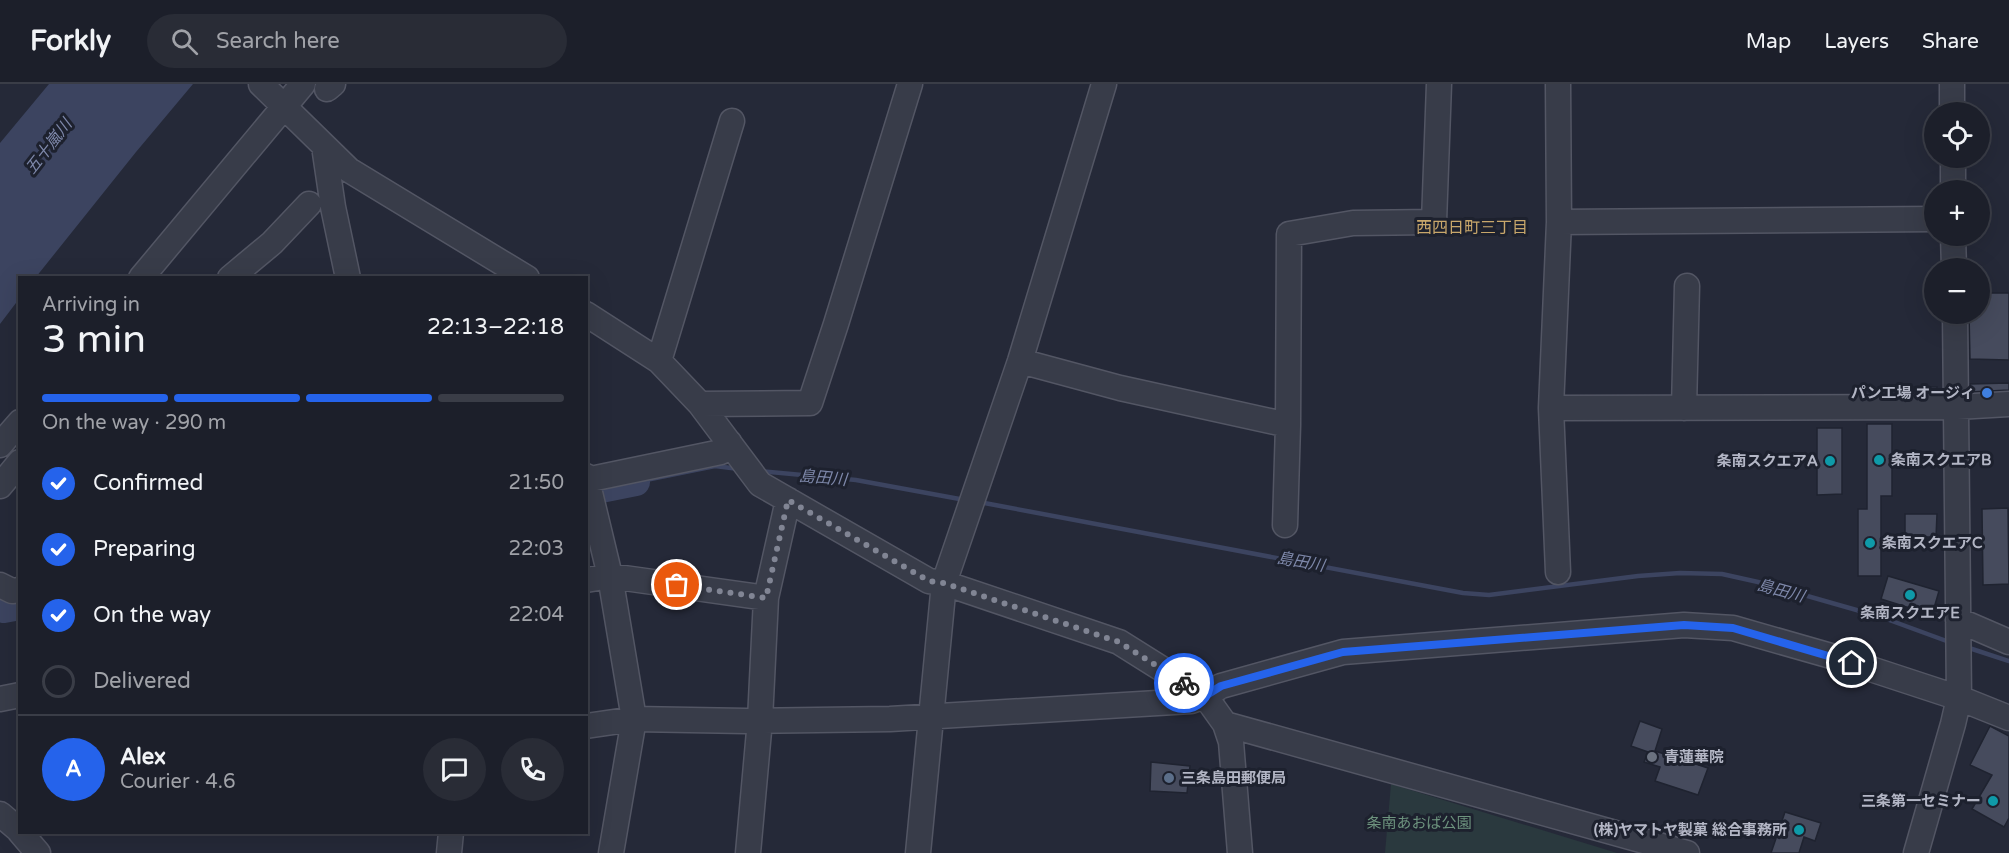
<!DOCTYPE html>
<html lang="en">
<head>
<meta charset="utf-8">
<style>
  :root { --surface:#1c1f2a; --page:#292c36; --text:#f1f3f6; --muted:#a0a2a8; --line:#3a3d47; --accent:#2563eb }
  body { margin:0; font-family:"Varela Round","Noto Sans JP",sans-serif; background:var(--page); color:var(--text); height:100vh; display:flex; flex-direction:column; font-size:22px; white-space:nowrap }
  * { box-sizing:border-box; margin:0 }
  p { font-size:20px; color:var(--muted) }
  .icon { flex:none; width:33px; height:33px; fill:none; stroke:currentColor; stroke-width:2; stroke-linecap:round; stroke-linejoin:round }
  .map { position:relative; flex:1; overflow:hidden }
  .sheet { position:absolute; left:18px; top:192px; width:570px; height:558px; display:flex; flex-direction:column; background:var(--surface); border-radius:0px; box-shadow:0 6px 24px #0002,0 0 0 2px var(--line) }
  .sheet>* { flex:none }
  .buttons { position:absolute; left:1924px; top:18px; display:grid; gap:12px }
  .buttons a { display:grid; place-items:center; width:66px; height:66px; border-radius:50%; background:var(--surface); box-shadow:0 6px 24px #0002,0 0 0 2px var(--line); font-size:30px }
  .pin { position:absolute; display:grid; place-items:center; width:51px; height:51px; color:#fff; margin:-26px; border:3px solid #fff; border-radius:50%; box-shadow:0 2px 6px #0007 }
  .courier { position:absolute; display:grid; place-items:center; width:60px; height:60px; margin:-30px; border:4px solid #2563eb; border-radius:50%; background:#fff; color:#222; box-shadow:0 2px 8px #0007 }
  .summary em { font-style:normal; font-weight:600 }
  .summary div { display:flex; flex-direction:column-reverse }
  .summary { display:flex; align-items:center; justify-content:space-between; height:102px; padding:0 24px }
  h1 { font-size:39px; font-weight:600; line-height:45px }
  .bar { display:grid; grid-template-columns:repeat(4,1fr); gap:9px 6px; align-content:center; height:72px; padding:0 24px }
  .bar i { height:8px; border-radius:4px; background:var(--line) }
  .bar .on { background:var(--accent) }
  .bar p { grid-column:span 4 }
  .line { display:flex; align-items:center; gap:15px; padding:0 24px; border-top:2px solid var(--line) }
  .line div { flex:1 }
  .round { display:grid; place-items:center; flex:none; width:63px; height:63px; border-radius:32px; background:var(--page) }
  ol { padding:0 24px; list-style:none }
  li { display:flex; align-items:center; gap:18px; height:66px }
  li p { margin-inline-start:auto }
  li .icon { padding:6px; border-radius:50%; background:var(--accent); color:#fff; stroke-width:4 }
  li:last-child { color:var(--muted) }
  li i { width:33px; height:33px; border:3px solid var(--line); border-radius:50% }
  header { display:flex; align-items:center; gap:36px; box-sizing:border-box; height:84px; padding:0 30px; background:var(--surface); border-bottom:2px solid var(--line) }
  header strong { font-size:28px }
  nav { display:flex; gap:33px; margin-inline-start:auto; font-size:21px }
  .search { width:420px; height:54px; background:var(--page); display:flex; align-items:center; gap:15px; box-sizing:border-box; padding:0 21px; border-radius:33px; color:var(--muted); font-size:22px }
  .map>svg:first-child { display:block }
  .green { fill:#2a393e }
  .water { fill:#3c4460 }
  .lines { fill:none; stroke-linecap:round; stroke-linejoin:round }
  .stream { stroke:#3c4460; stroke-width:4.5 }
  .river { stroke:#3c4460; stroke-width:28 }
  .building { fill:#464b5d; stroke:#1f2330; stroke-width:1.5 }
  .minor-casing { stroke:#535664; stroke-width:27 }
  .minor { stroke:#383c49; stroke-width:24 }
  .done { stroke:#818594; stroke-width:6; stroke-dasharray:0 10.8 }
  .route { stroke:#2563eb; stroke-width:8 }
  .shop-dot { fill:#3f7fe0; stroke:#1d212e; stroke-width:2 }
  .culture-dot { fill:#0f9aa8; stroke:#1d212e; stroke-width:2 }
  .worship-dot { fill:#6b7280; stroke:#1d212e; stroke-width:2 }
  .service-dot { fill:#5c6f8a; stroke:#1d212e; stroke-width:2 }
  .labels { text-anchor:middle; stroke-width:6; stroke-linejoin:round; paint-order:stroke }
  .poi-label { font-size:15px; font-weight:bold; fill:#b3b6c5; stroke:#1d212e; text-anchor:end }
  .park-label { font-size:15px; fill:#6d937e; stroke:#1d212e }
  .water-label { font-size:16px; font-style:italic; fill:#7e88aa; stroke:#1d212e }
  .neighbourhood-label { font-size:16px; fill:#c8a76b; stroke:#1d212e }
</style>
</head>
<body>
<header>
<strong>Forkly</strong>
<div class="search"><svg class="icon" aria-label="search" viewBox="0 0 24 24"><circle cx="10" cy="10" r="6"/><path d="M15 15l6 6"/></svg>Search here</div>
<nav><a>Map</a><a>Layers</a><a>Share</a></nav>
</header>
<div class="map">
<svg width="2009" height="769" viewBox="0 0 2009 769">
  <rect width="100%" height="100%" fill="#252938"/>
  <path class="green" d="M1391 700 1617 769H1385Z"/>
  <path class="water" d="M49 0H193L136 68 36 193 20 194 19 215 0 240V59Z"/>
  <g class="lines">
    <path class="stream" d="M759 387 856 396 965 416
      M636 398 715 382 739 385
      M979 418 1463 509 1489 511 1638 492 1680 489 1722 490 1758 498 1881 533 1952 559
      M1966 563 2009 577"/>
    <path class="river" d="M586 408 636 398
      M0 523 4 525 20 522"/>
  </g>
  <path class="building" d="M1980 209H2009V276L1970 275 1969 230H1980Z
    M2009 299V306L1970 308V300Z
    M1914 303H1937V309H1914Z
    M1867 340H1892V412H1881V492H1858V425H1867Z
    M1817 344H1842V410L1817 411Z
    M2008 424 2009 500 1983 501 1982 425Z
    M1905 430H1937L1936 453H1905Z
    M1888 492 1939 507 1932 531 1881 515Z
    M1640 637 1662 645 1655 667 1708 684 1698 711 1655 697 1660 683 1644 678 1648 668 1631 662Z
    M1990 642 2009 652V734L2004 743 1972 725 1992 691 1970 681Z
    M1151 678 1190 682 1187 709 1150 707Z
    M1785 728 1821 739 1815 757 1804 753 1799 769H1771Z"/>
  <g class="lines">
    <g class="minor-casing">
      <path id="minor" d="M261 0 349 86 527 194
        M1558 0 1559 138 1551 324 1558 488
        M1952 0V28
        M327 5 333 0
        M324 62 333 123 348 194
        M1953 74V106
        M1559 138 1935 135
        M1953 152 1954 184
        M141 194 303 0
        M230 194 272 159 309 120
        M586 230 659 277 700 320 760 400 929 497 944 499 1119 558 1205 612 1221 602 1343 568 1684 541 1733 544 1831 572 1959 614 2009 634
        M659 277 732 37
        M1020 277 1120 304 1288 341
        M700 320 810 319 836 240 910 0
        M1551 324 1957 323 2009 320
        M1684 324 1687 202
        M0 361 20 338
        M586 392 610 492 634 635 611 769
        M586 396 721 368 729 358
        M0 402 20 378
        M1285 441 1288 341 1289 150 1353 139 1434 138 1439 0
        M586 496 610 492 766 514
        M0 501 12 507 20 506
        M1958 536 2009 558
        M0 615 20 611
        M1225 640 1687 769
        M586 642 634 635 746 637 890 635 1191 617 1205 612 1225 640 1231 658 1240 769
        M0 730 20 747
        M20 748 38 769
        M449 769 451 748
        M748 769 760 636 766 514 788 416
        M918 769 944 499 1020 277 1104 0
        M1916 769 1953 640 1959 614 1955 230"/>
    </g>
    <use href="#minor" class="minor"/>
  </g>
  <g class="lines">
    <path class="done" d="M677 501 766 514 788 416 929 497 944 499 1119 558 1184 599"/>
    <path class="route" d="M1184 599 1205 612 1221 602 1343 568 1684 541 1733 544 1852 579"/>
  </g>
  <circle class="shop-dot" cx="1987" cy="309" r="6"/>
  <g class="culture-dot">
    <circle cx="1879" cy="376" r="6"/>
    <circle cx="1830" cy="377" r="6"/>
    <circle cx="1870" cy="459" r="6"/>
    <circle cx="1910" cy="511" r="6"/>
    <circle cx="1993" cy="717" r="6"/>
    <circle cx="1799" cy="746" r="6"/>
  </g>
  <circle class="worship-dot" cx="1652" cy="673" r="6"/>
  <circle class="service-dot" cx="1169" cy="694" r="6"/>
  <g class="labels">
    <g class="poi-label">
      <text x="1975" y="314">パン工場 オージィ</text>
      <text x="1891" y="381" text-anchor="start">条南スクエアB</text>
      <text x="1818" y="382">条南スクエアA</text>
      <text x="1882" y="464" text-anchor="start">条南スクエアC</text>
      <text x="1910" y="534" text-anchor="middle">条南スクエアE</text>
      <text x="1664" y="678" text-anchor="start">青蓮華院</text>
      <text x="1181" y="699" text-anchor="start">三条島田郵便局</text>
      <text x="1981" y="722">三条第一セミナー</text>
      <text x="1787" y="751">(株)ヤマトヤ製菓 総合事務所</text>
    </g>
    <g class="park-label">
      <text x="1419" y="744">条南あおば公園</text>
    </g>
    <g class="water-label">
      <text transform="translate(48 62) rotate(-52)" y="6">五十嵐川</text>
      <text transform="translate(823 393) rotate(5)" y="6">島田川</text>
      <text transform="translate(1301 477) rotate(10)" y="6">島田川</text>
      <text transform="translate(1781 506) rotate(15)" y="6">島田川</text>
    </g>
    <g class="neighbourhood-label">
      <text x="1472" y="149">西四日町三丁目</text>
    </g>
  </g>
</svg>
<div class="buttons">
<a><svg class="icon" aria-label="locate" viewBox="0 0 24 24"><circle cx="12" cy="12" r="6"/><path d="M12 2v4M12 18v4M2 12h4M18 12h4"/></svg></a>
<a>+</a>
<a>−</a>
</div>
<div class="pin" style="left:677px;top:501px;background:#ea580c"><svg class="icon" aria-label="bag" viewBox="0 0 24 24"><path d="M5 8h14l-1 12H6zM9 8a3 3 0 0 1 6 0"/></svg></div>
<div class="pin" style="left:1852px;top:579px;background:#1f2937"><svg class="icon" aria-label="home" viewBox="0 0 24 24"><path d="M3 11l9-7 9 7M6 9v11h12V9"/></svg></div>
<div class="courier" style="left:1184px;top:599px"><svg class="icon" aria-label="bike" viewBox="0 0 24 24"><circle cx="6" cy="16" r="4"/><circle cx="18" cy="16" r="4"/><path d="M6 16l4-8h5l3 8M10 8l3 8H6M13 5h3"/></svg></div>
<section class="sheet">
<div class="summary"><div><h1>3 min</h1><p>Arriving in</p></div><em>22:13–22:18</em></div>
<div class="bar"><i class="on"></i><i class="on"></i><i class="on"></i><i></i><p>On the way · 290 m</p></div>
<ol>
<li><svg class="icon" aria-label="check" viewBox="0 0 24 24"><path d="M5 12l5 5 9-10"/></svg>Confirmed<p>21:50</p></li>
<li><svg class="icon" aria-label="check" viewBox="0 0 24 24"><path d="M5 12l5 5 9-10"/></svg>Preparing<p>22:03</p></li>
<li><svg class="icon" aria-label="check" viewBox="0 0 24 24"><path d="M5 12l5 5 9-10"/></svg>On the way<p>22:04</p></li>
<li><i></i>Delivered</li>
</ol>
<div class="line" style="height:108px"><b class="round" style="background:var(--accent);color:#fff">A</b><div><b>Alex</b><p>Courier · 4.6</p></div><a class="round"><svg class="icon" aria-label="chat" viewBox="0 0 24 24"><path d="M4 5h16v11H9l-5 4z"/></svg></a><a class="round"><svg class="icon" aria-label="phone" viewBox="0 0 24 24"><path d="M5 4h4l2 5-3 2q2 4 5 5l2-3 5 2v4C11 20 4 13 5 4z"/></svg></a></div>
</section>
</div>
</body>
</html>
